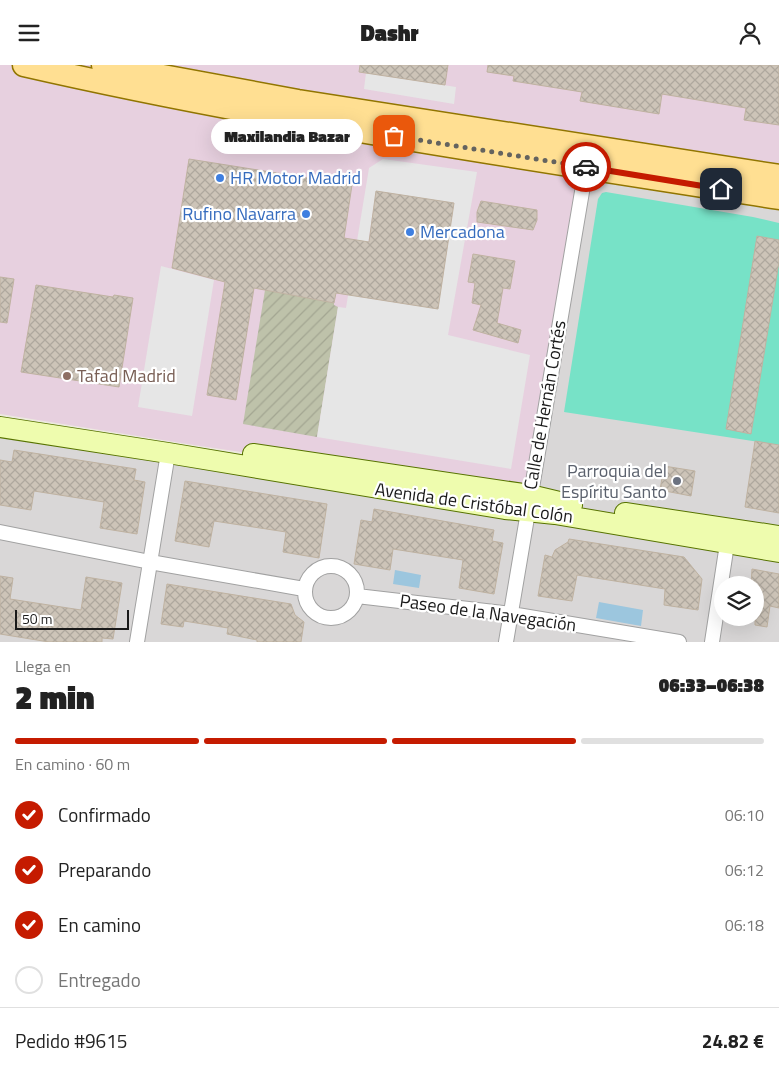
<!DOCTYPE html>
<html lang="es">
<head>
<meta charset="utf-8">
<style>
  :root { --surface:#fff; --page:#f6f6f6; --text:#222; --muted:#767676; --line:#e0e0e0; --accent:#c51b00 }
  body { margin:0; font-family:"Titillium Web",sans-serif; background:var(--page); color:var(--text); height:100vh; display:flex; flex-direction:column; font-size:19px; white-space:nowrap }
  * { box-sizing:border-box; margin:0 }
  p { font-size:16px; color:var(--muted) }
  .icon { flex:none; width:28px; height:28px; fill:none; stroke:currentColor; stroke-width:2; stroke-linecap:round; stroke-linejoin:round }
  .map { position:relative; height:577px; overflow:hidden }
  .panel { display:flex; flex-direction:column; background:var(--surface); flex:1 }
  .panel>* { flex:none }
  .controls { position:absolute; left:714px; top:511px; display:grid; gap:10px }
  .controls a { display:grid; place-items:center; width:50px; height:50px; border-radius:50%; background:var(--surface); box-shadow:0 5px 20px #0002; font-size:25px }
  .scale { position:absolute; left:15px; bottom:12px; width:114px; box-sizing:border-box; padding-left:5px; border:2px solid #1a1a1a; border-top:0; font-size:14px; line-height:18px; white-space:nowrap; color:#1a1a1a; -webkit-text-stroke:4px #fff; paint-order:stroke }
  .pin { position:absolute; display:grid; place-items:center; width:42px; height:42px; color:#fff; margin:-21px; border-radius:10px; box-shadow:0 2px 8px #0006 }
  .courier { position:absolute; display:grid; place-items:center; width:50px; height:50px; margin:-25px; border:4px solid #c51b00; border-radius:50%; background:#fff; color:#222; box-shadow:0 1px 6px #0007 }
  .bubble { position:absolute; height:35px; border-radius:18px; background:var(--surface); box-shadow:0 5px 20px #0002; font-size:16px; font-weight:800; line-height:35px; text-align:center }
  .overview em { font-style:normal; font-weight:800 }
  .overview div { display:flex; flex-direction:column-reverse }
  .overview { display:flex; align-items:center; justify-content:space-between; height:85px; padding:0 15px }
  h1 { font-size:32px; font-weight:800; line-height:38px }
  .bar { display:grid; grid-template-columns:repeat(4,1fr); gap:8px 5px; align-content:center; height:60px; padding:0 15px }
  .bar i { height:6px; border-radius:4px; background:var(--line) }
  .bar .current { background:var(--accent) }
  .bar p { grid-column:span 4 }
  .line { display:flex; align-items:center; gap:12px; padding:0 15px; border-top:1px solid var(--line) }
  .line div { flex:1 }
  ol { padding:0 15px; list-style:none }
  li { display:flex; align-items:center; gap:15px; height:55px }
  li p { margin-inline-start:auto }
  li .icon { padding:5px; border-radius:50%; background:var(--accent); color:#fff; stroke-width:4 }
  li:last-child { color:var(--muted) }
  li i { width:28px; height:28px; border:2px solid var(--line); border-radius:50% }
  header { display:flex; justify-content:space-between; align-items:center; height:65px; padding:0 15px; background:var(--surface); font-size:22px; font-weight:800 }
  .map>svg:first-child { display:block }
  .residential { fill:#d9d7d7; fill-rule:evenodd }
  .industrial { fill:#e7d0df }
  .construction { fill:url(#construction-furrows) }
  .pitch { fill:#77e2c7 }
  .parking { fill:#e6e6e6; fill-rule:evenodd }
  .water { fill:#9cc6de }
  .building { fill:url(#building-cross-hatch); stroke:#bfb2a1 }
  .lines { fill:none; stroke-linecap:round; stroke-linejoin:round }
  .street-casing { stroke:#a1a1a1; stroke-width:16 }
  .secondary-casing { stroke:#577300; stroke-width:22 }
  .primary-casing { stroke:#917500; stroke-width:25 }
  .street { stroke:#fff; stroke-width:14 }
  .secondary { stroke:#eefcae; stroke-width:20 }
  .primary { stroke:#ffdf92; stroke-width:22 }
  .done { stroke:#64635f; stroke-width:5; stroke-dasharray:0 9 }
  .route { stroke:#c51b00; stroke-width:6 }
  .shop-dot { fill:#3f7fe0; stroke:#fff; stroke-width:2 }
  .education-dot { fill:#8d6e63; stroke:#fff; stroke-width:2 }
  .worship-dot { fill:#6b7280; stroke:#fff; stroke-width:2 }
  .labels { text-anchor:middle; stroke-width:4.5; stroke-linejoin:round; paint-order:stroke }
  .shop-label { font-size:18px; fill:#366cbe; stroke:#fff; text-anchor:start }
  .education-label { font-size:18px; fill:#785e54; stroke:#fff; text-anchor:start }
  .street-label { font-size:18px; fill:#1a1a1a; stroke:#fff }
  .worship-label { font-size:18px; fill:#5b616d; stroke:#fff; text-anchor:end }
</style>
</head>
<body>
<header><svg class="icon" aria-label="menu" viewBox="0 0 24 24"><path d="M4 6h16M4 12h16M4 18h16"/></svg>Dashr<svg class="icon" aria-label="person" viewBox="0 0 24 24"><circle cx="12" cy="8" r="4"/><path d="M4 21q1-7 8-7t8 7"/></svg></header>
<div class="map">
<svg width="779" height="577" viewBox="0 0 779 577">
  <defs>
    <pattern id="construction-furrows" width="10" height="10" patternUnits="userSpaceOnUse" patternTransform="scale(1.25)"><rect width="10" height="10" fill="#bec2aa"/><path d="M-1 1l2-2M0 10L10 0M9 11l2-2" fill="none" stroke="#a3a692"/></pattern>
    <pattern id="building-cross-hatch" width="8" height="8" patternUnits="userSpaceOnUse" patternTransform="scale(1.25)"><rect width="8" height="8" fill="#cdc4b8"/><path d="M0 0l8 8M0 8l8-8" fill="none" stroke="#afa89e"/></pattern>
  </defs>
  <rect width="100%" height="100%" fill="#edeadf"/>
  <path class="residential" d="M586 103 779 133V577H0V362L350 419ZM722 520H755V552H722Z"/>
  <path class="industrial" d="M0 0H779V111L589 81 530 430 200 381 0 349Z"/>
  <path class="construction" d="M265 225 334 238V240L338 242 317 372 243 359Z"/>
  <path class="pitch" d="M606 127 753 152 779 158V380L564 347 598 134 602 128Z"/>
  <path class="parking" d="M366 8 456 22 454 39 364 24Z
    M383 94 477 107 448 270 530 290 511 404 317 372 338 242 346 243 369 103ZM376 126 454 138 438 244 360 232Z
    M161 201 214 215 192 351 138 342Z"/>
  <path class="water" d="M395 505 421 510 419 523 393 519Z
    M599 537 643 545 641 561 596 553Z"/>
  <path class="building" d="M360 0H448L445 20 359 7Z
    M488 0H779V60L744 55 746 43 662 29 659 49 580 36 582 27 513 16 514 11 487 7Z
    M189 94 352 120 344 173 369 177 376 126 454 138 438 244 336 228 334 238 254 223 236 335 207 330 225 217 172 203Z
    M481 136 537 145V155L533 165 477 157V147Z
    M757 171 779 175V197L751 369 726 364Z
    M473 189 515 196 510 224 503 223 497 258 521 265 518 278 473 265 481 240 472 238 475 218 468 217Z
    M0 212 14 214 7 258 0 257Z
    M36 220 113 232 114 230 133 233 119 322 21 307Z
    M755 376 779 380V448L745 442Z
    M14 385 136 404 134 415 145 417 137 469 100 463 104 437 34 426 31 445 0 440V395L12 397Z
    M664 401 695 406 691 431 660 425Z
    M185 416 327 439 319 493 283 487 286 467 214 456 209 482 175 476Z
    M374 444 494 465 492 476 503 478 494 529 459 523 463 495 393 484 390 505 354 499 361 455 372 457Z
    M569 474 684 492 702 514 698 545 664 540 665 524 577 510 572 536 538 531 545 490 552 492 555 485 568 477Z
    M752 504 779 509V543L770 541 767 562 755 560V520H751Z
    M0 511 13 513 10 534 81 545 86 512 122 518 113 574 102 573V577H49L0 569Z
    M167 519 291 539 295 550 304 557 301 577H257V575L227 569 228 563 184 556 183 562 161 559Z"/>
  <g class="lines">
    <g class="street-casing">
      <path id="street" d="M0 467 150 497 304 524
        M305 527a26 26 0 1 1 52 0a26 26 0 1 1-52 0Z
        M357 531 511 549 679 577
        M137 577 168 388
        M506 577 586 103
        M712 577 727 479"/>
    </g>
    <g class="secondary-casing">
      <path id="secondary" d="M0 362 168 388 505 444 555 449 779 487
        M253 389 530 430 572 440
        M625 448 779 471"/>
    </g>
    <g class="primary-casing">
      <path id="primary" d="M24 0C273 57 527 93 779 133
        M103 0 298 36 779 111"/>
    </g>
    <use href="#street" class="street"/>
    <use href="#secondary" class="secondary"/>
    <use href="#primary" class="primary"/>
  </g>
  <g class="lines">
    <path class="done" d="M394 71 586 102"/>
    <path class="route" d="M586 102 721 124"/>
  </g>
  <g class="shop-dot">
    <circle cx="220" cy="113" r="5"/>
    <circle cx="306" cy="149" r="5"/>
    <circle cx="410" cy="167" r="5"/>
  </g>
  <circle class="education-dot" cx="67" cy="311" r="5"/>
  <circle class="worship-dot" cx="677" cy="416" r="5"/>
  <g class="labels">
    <g class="shop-label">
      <text x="230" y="119">HR Motor Madrid</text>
      <text x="296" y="155" text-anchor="end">Rufino Navarra</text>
      <text x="420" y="173">Mercadona</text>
    </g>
    <g class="education-label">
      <text x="77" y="317">Tafad Madrid</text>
    </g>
    <g class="street-label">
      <text transform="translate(545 340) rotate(-80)" y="6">Calle de Hernán Cortés</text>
      <text transform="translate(474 438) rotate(8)" y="6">Avenida de Cristóbal Colón</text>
      <text transform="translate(488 548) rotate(8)" y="6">Paseo de la Navegación</text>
    </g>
    <g class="worship-label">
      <text x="667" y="412">Parroquia del<tspan x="667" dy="21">Espíritu Santo</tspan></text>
    </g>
  </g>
</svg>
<div class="controls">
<a><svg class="icon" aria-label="layers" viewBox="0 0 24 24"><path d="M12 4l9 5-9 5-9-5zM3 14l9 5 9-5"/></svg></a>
</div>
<div class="scale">50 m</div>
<div class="pin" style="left:394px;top:71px;background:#ea580c"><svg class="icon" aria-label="bag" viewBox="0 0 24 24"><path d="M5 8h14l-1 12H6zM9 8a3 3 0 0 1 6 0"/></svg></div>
<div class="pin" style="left:721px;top:124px;background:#1f2937"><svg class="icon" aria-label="home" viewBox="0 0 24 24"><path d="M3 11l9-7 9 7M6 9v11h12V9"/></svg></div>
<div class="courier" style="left:586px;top:102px"><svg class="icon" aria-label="car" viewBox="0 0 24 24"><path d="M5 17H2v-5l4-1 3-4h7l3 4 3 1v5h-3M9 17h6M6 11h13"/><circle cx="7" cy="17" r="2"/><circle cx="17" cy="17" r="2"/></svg></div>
<div class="bubble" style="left:211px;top:54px;width:152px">Maxilandia Bazar</div>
</div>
<section class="panel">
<div class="overview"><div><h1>2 min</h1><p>Llega en</p></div><em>06:33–06:38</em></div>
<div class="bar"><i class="current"></i><i class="current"></i><i class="current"></i><i></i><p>En camino · 60 m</p></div>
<ol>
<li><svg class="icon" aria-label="check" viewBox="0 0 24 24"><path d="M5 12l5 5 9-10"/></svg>Confirmado<p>06:10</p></li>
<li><svg class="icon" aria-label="check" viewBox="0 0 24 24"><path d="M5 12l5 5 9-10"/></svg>Preparando<p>06:12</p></li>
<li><svg class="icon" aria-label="check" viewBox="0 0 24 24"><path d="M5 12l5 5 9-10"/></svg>En camino<p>06:18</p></li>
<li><i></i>Entregado</li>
</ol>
<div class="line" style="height:65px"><div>Pedido #9615</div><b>24.82 €</b></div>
</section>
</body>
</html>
